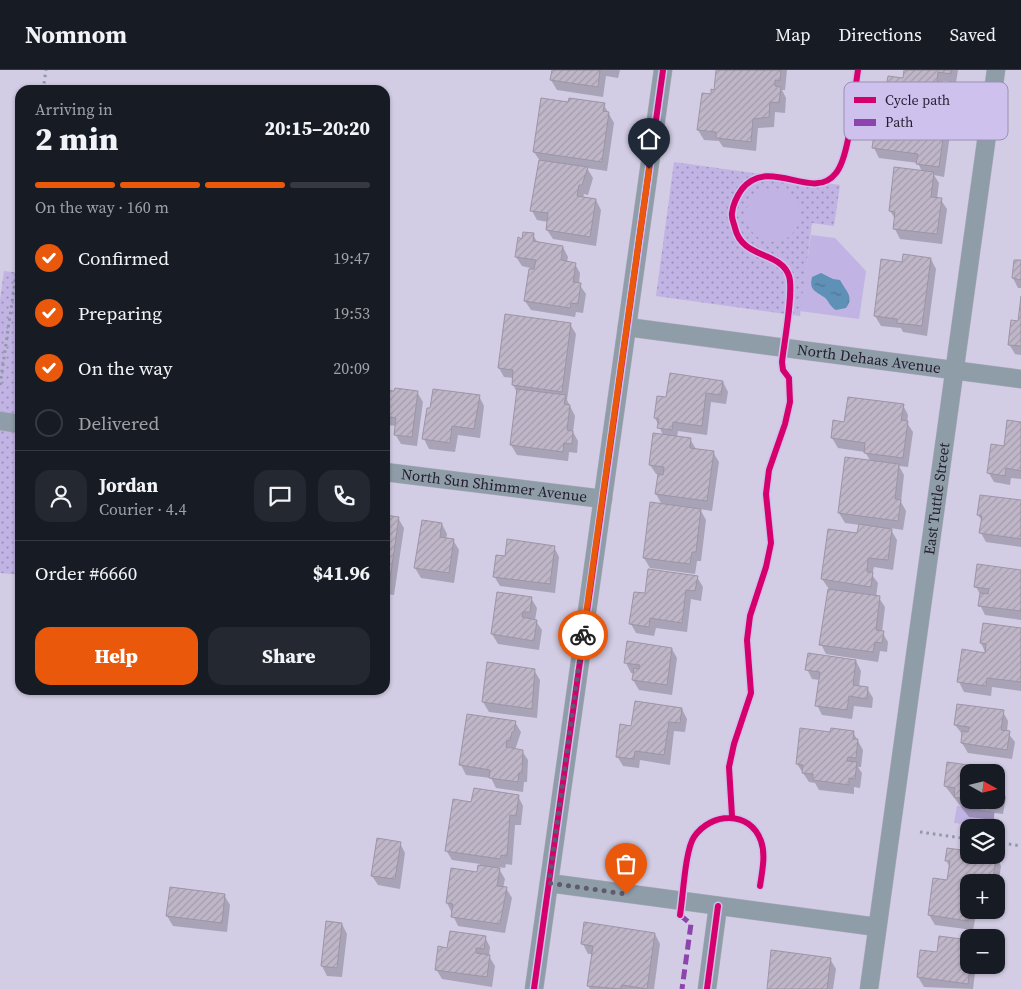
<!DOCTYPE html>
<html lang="en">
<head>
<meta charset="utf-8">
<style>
  :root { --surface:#171b24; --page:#242831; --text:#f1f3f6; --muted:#9ea1a6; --line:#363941; --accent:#ea580c }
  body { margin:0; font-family:"Source Serif 4",serif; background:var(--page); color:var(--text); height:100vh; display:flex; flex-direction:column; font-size:19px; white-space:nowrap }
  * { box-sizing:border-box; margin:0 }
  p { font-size:16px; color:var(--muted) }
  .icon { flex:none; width:28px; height:28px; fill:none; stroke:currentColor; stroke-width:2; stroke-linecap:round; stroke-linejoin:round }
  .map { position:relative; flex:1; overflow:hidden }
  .drawer { position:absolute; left:15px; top:15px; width:375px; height:610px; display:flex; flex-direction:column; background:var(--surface); border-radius:15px; box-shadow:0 1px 4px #0004 }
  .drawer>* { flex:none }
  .needle { width:32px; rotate:98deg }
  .tools { position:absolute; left:960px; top:694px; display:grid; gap:10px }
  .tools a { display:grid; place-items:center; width:45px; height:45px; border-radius:10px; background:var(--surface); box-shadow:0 1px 4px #0004; font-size:25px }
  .pin { position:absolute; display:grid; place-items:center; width:42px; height:42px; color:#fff; margin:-51px -21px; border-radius:50% 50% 50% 0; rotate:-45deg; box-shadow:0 0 5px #0007 }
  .pin .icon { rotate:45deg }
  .courier { position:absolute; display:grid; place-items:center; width:50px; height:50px; margin:-25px; border:4px solid #ea580c; border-radius:50%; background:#fff; color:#222; box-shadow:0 1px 6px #0007 }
  .summary em { font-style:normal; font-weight:800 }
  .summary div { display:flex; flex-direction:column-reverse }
  .summary { display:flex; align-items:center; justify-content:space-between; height:85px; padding:0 20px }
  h1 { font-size:32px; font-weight:800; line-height:38px }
  .bar { display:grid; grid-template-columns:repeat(4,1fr); gap:8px 5px; align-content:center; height:60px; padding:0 20px }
  .bar i { height:6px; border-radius:4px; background:var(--line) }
  .bar .selected { background:var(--accent) }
  .bar p { grid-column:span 4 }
  .line { display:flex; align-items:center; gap:12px; padding:0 20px; border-top:1px solid var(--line) }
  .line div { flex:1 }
  .round { display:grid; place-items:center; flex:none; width:52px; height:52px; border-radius:15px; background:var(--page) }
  ol { padding:0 20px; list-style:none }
  li { display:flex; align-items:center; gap:15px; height:55px }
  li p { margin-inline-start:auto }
  li .icon { padding:5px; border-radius:50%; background:var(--accent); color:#fff; stroke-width:4 }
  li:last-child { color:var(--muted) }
  li i { width:28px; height:28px; border:2px solid var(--line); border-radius:50% }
  .action { display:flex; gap:10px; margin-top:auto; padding:10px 20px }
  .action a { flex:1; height:58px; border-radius:15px; background:var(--accent); color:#fff; font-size:20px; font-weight:800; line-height:58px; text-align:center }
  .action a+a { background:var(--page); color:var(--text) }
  header { display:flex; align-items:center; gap:30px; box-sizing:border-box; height:70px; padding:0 25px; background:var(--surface); border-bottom:1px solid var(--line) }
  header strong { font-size:24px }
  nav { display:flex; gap:28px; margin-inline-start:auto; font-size:18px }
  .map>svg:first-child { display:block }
  .park { fill:url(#park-dots) }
  .garden { fill:#c1b3e3 }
  .water { fill:url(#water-ripples) }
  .shadow { fill:#0003; fill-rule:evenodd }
  .building { fill:url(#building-hatch); stroke:#9d95a6 }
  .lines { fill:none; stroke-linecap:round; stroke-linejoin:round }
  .minor-casing { stroke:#b0abbd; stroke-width:19 }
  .path { stroke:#8f99a4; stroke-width:3; stroke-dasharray:2.5 4; stroke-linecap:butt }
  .minor { stroke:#8e9da8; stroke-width:18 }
  .quiet { stroke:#8e44ad; stroke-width:5; stroke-dasharray:10 5; stroke-linecap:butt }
  .cycleway-casing { stroke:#cec1ee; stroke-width:9 }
  .cycleway { stroke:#d6006c; stroke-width:6 }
  .done { stroke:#605a6e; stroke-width:5; stroke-dasharray:0 9 }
  .route { stroke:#ea580c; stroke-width:6 }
  .labels { text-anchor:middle; stroke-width:5; stroke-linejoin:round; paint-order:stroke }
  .street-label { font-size:15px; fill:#231d2e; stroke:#cec1ee }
  .key { fill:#cec1ee; stroke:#9b90b4; stroke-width:1 }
  .key-label { font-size:14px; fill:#231d2e }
</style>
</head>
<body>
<header>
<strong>Nomnom</strong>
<nav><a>Map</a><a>Directions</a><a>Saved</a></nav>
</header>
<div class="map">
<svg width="1021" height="919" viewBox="0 0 1021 919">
  <defs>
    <pattern id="park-dots" width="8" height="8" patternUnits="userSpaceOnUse" patternTransform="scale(1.25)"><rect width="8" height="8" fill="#c1b3e3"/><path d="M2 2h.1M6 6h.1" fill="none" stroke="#9c91b8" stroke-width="1.8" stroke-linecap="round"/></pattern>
    <pattern id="water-ripples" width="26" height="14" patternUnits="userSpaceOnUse" patternTransform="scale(1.25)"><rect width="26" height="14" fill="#5f90b5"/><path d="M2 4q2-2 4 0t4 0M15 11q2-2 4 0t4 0" fill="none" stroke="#4e7594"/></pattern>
    <pattern id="building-hatch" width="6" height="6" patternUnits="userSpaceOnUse" patternTransform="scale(1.25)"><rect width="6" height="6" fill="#bfb6c8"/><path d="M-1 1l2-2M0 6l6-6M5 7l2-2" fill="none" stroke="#a49cac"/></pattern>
  </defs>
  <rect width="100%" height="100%" fill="#d2cce4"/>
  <path class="park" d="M674 92 840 115 834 156 812 153 800 246 656 226Z
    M4 201 20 203V505L0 503V230Z"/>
  <path class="garden" d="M746 145a27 27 0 1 1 54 0a27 27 0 1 1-54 0Z
    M811 165 835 168 866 201 859 249 800 241Z
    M957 736 995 742 993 757 954 753Z"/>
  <path class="water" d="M821 203 833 209 840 210C845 220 855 227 846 238L836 240C830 237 829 231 824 227 815 221 809 220 812 207Z"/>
  <path class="shadow" d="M553 0H620L618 8 606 6 603 27 557 20 551 10Z
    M717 0H787L785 20H782L786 28 785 43 775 42 774 57 758 58 756 81 723 77 719 71 704 70 698 60 715 21Z
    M905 0H958L956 13 943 11 939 40 946 41 952 51 944 107 934 105 939 113 937 129 941 130 947 139 942 174 900 169 895 159 896 150 890 141 922 102 918 93 879 88 874 78 894 34 887 22 904 10Z
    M570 33 604 35 614 53 607 101 587 98 593 108 588 125 584 124 583 128 596 130 601 140 596 176 553 169 547 160 548 152 537 150 532 141 540 91 534 82Z
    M533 165 538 173 563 177 568 187 567 192 575 194 580 203 579 214 586 224 583 243 576 242 575 247 531 240 525 231 530 198 522 196 516 187 523 171Z
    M931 189 936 199 927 266 903 262 901 258 881 256 875 246Z
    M1021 192V218H1018L1013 208Z
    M1021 235V285L1015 284 1009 274 1019 252Z
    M570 254 576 264 567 330 575 346 573 362 578 371 577 383 569 382 568 391 517 385 511 375 518 324 513 315 514 308 504 307 499 298Z
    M723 312 728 322 726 334 711 332 707 365 678 361 677 367 690 369 696 379 713 382 719 392 712 441 700 439 706 450 701 491H697L695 504 650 498 644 488 662 435 656 424 659 405 656 404 650 395 663 365 655 348 658 327 667 328Z
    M385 321 417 322 423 332 417 376 401 374 395 364 396 356 388 355V361H385Z
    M479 326 484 336 480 368 458 365 455 382 429 379 424 369Z
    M903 335 908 345 907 353 913 362 908 397 899 396 904 405 901 432 906 441 903 460 890 458 897 470 893 500 874 497 872 505 878 513 876 527 879 528 885 537 882 562 888 572 887 582 880 581 878 592 826 584 821 574 829 519 822 509 829 460 858 465 860 455 845 453 839 443 871 392 865 382 838 378 832 368 846 353Z
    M1021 353V409L1011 408 1010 415 994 412 988 402Z
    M1021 432V477L986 472 981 463 982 451 978 445Z
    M385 446 398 448 404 458 394 525 385 524Z
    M442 454 447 464 446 469 453 470 459 480 454 513 421 508 415 498Z
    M554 477 559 487 555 523 500 516 494 506 506 487Z
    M1021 501V550L985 545 980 535 981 526 976 517Z
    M697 507 703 517 701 531 691 529 687 562 656 558 654 566 636 563 631 554 646 525Z
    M531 528 537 538 535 550 542 560 539 580 498 574 492 564Z
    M1021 559V621L992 617 991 626 964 622 959 612 986 584 981 573Z
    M672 579 677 588 672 625 639 620 633 610 634 603H631L626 593Z
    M856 591 861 601 859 617 867 618 873 628 872 638 854 636 852 649 822 645 817 635 820 610 812 609 807 599Z
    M534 600 540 610 537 648 489 642 483 632Z
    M682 639 687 649 685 662 674 661 670 695 640 690 639 698 623 696 617 686 632 657Z
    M1003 642 1008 651 1007 662 1015 672 1012 689 968 683 962 673 963 665 955 655Z
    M515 652 521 662 515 680 522 681 528 690 527 712H524L523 722 496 718 491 708 466 705 461 695Z
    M853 662 863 680 861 697H858L862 703 860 718 854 717V724L819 720 815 713 809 712 797 694 832 664Z
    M949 694 996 700 1002 710 1001 719 1006 727 1003 744 994 743V750L969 747 945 716ZM969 702H996V730H969Z
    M518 726 523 736 521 755H515L512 795 506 794 505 798 498 797 505 809 503 818H506L512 828 505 863 458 856 447 833 478 803 480 794 452 790 446 780 472 733Z
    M400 773 405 783 400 819 378 815 372 806Z
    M969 785 996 786 1001 796 996 830V812H969V840H995L994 847 976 845 973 860 935 855 929 845 948 812 950 798 946 790Z
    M224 825 230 835 227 862 173 856 167 846Z
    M342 854 347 864 342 907 327 906 322 896Z
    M655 864 660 874 654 919H590L588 916 593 884H588L583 874Z
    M485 867 490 877 489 886 495 896 492 917 442 909 436 899 448 879Z
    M830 889 836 899 833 919H768Z
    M969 895H976L973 919 924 917 918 907Z"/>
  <path class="building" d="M552 0H600L598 17 550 10Z
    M716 0H781L780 11 775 10V16L781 17 779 33 770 32 769 47 753 49 751 72 716 68V62L697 60 702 23 711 24V19L714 20Z
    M904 0H952L951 4 938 2 935 29 885 22 888 6 903 8Z
    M541 28 568 32 569 28 605 33 603 41 609 42 602 92 533 82Z
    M879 31 947 40 939 97 916 94 918 84 872 78Z
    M539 90 588 97 582 115H579L577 126 596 129 590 167 546 160 548 143 530 141Z
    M894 97 934 102 931 127 942 128 937 164 893 159 895 142 889 141Z
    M523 162 534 163 533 171 563 176 561 190 576 193 573 212 581 213 578 234 571 233 570 238 524 231 529 199H534L536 190 515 187 518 167 522 169Z
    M903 184 931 188 922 256 897 253V249L874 246 881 189 902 192Z
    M1014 190H1021V210L1012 208Z
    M1021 226V276L1008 275 1011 250 1018 251Z
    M505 244 571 253 562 322 512 315 513 300 498 298Z
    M670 303 723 311 721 325 706 323 702 356 673 352 672 360 657 358 659 349 654 348 657 326 666 327Z
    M395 318 418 321 412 367 394 365 396 348 385 346V320L394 321Z
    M433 319 480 325 474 359 452 356 450 373 422 369 427 338H430Z
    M517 319 566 325 564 334 570 335 567 360 573 361 572 374 564 373 563 382 510 375Z
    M848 327 904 334 901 350 908 351 903 388 864 383 865 373 831 368 833 350 844 352Z
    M1007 350 1021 352V401L1006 398 1005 406 987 403 991 374 1004 376Z
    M653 363 691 368 690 378 714 381 707 431 655 424 658 404 663 405 664 397 649 395Z
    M845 387 899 394 895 429 901 430 898 451 838 443Z
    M980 425 1021 430V469L979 463 982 446 977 445Z
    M650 432 701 439 696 482H692L690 494 643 488Z
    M385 445 399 447 389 516 385 515Z
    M422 450 442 453 440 467 454 469 449 503 414 498Z
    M859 454 892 459 888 490 868 488 867 502H873L871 517 821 509 828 459 857 463Z
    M507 469 555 476 550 514 493 507 496 485 505 486Z
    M977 494 1021 500V541L978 536 980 523 988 524 989 519 974 517Z
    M648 499 698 506 695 521 686 520 682 553 650 548 649 557 629 554 634 522 645 523Z
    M828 519 880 526 876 560 884 561 882 573 875 572 873 582 819 575Z
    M497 522 532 527 530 542H523L522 547 537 550 534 571 491 564Z
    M983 553 1021 558V612L987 608 986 616 957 612 962 579 985 583 986 574 980 573Z
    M627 571 672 578 667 615 632 610 634 598 639 599 640 595 624 593Z
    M808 583 856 590 853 615 868 617 867 629 849 626 847 640 815 636 820 602 805 600Z
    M487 592 535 599 532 639 482 632Z
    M635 631 682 638 680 653 669 652 664 685 635 681 634 689 616 687 620 654 631 656Z
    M957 634 1004 640 1001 660 1010 661 1007 680 961 673 962 661 968 662 969 657 954 655Z
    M467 644 516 651 514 661 512 662 510 671 507 670 506 677 523 680 522 703H519L518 712 489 708 490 700 459 695Z
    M800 658 830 662 831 658 854 661 853 669H858L856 688 848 687 847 691 857 692 855 709 849 708V715L813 710V704L802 703 803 695 796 694Z
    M947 692 997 699 996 704 969 702V730H996V716H1001L998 735 989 733V741L963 737 964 729 954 727 955 718 944 716Z
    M474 718 519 725 516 746 510 745 507 786 501 785 500 789 445 781 453 729 471 732Z
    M377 768 401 772 395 809 371 806Z
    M947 778 969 781V785H997L992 812H969L968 851 928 845 933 808 947 810 950 791H945Z
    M478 795 500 798 497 816 507 817 500 854 451 847 453 834 446 833 451 798 477 802Z
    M170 817 225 824 222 853 166 846Z
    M326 851 342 853 337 898 321 896Z
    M584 852 655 863 647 919 622 915 621 919 587 916 593 876 581 874Z
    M450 861 486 866 484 879 476 878V883L490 885 487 907 435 900 438 876 447 878Z
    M939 866 969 870 970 895 968 914 917 907 920 880 937 882Z
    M771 880 831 888 827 919H767Z"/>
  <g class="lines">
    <g class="minor-casing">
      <g id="minor">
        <path id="s1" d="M627 257 1021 309"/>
        <path d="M0 351 20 354"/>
        <path id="s2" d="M385 402 603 429"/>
        <path d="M549 813 877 857"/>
        <path d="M534 919 663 0"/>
        <path d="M707 919 718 836"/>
        <path id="s3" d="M869 919 996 0"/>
      </g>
    </g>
    <path class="path" d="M43 20 46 0
      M0 315 20 177
      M920 762 969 769
      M996 772 1021 776"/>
    <use href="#minor" class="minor"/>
    <path class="quiet" d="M680 845 691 854 682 919"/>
    <g class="cycleway-casing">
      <path id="cycleway" d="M732 746 729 697 734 674 751 623 747 570 750 546 766 497 771 473 766 424 769 400 785 354 790 332 789 308 783 300 782 292C784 273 794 221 789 206 781 181 742 189 735 158 734 153 731 148 732 143 733 134 737 126 742 119 770 85 813 133 836 103 850 86 854 24 858 0
        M680 845C683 828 685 780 694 767 711 742 750 740 761 771 766 785 762 802 760 816
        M534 919 663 0
        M707 919 718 836"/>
    </g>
    <use href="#cycleway" class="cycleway"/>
  </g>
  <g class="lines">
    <path class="done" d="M583 565 549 813 626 824"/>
    <path class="route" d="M583 565 649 99"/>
  </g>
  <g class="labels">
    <g class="street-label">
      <text dy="5" stroke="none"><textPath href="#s1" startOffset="244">North Dehaas Avenue</textPath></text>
      <text dy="5" stroke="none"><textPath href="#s2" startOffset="110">North Sun Shimmer Avenue</textPath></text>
      <text dy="5" stroke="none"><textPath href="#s3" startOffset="495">East Tuttle Street</textPath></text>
    </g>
  </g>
  <rect x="844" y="12" width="164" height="58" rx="8" class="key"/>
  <rect x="854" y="27" width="22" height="6" fill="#d6006c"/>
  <rect x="854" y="49" width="22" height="7" fill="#8e44ad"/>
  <g class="key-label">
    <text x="885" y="35">Cycle path</text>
    <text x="885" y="57">Path</text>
  </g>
</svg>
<div class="tools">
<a><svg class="needle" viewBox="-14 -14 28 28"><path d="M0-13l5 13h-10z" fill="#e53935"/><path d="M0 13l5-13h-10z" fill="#9ea1a6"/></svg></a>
<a><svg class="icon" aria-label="layers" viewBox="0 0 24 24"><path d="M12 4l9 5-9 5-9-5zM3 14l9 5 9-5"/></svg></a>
<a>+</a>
<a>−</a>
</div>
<div class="pin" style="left:626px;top:824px;background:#ea580c"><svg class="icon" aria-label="bag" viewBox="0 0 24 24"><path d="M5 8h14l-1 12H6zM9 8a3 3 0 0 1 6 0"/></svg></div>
<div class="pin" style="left:649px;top:99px;background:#1f2937"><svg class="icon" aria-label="home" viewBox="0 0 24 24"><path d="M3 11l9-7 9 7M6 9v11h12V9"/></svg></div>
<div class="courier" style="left:583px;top:565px"><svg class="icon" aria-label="bike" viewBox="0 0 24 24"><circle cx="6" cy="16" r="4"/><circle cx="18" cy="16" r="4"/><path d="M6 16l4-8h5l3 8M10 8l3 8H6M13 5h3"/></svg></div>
<section class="drawer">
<div class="summary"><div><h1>2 min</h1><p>Arriving in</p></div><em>20:15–20:20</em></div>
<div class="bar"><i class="selected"></i><i class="selected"></i><i class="selected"></i><i></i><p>On the way · 160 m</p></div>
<ol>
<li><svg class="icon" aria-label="check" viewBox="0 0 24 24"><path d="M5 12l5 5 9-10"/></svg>Confirmed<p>19:47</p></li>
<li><svg class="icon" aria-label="check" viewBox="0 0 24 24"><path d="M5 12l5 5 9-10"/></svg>Preparing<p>19:53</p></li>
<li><svg class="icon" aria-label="check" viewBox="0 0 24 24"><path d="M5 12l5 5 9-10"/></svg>On the way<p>20:09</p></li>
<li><i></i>Delivered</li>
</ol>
<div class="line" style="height:90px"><a class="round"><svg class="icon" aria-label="person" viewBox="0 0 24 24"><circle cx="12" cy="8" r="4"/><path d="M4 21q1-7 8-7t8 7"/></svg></a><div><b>Jordan</b><p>Courier · 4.4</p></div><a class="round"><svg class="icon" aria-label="chat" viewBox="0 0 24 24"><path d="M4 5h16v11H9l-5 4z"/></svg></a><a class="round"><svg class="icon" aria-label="phone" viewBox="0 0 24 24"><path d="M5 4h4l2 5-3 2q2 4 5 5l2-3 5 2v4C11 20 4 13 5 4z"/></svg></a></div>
<div class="line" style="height:65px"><div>Order #6660</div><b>$41.96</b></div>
<div class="action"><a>Help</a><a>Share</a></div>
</section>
</div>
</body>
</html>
